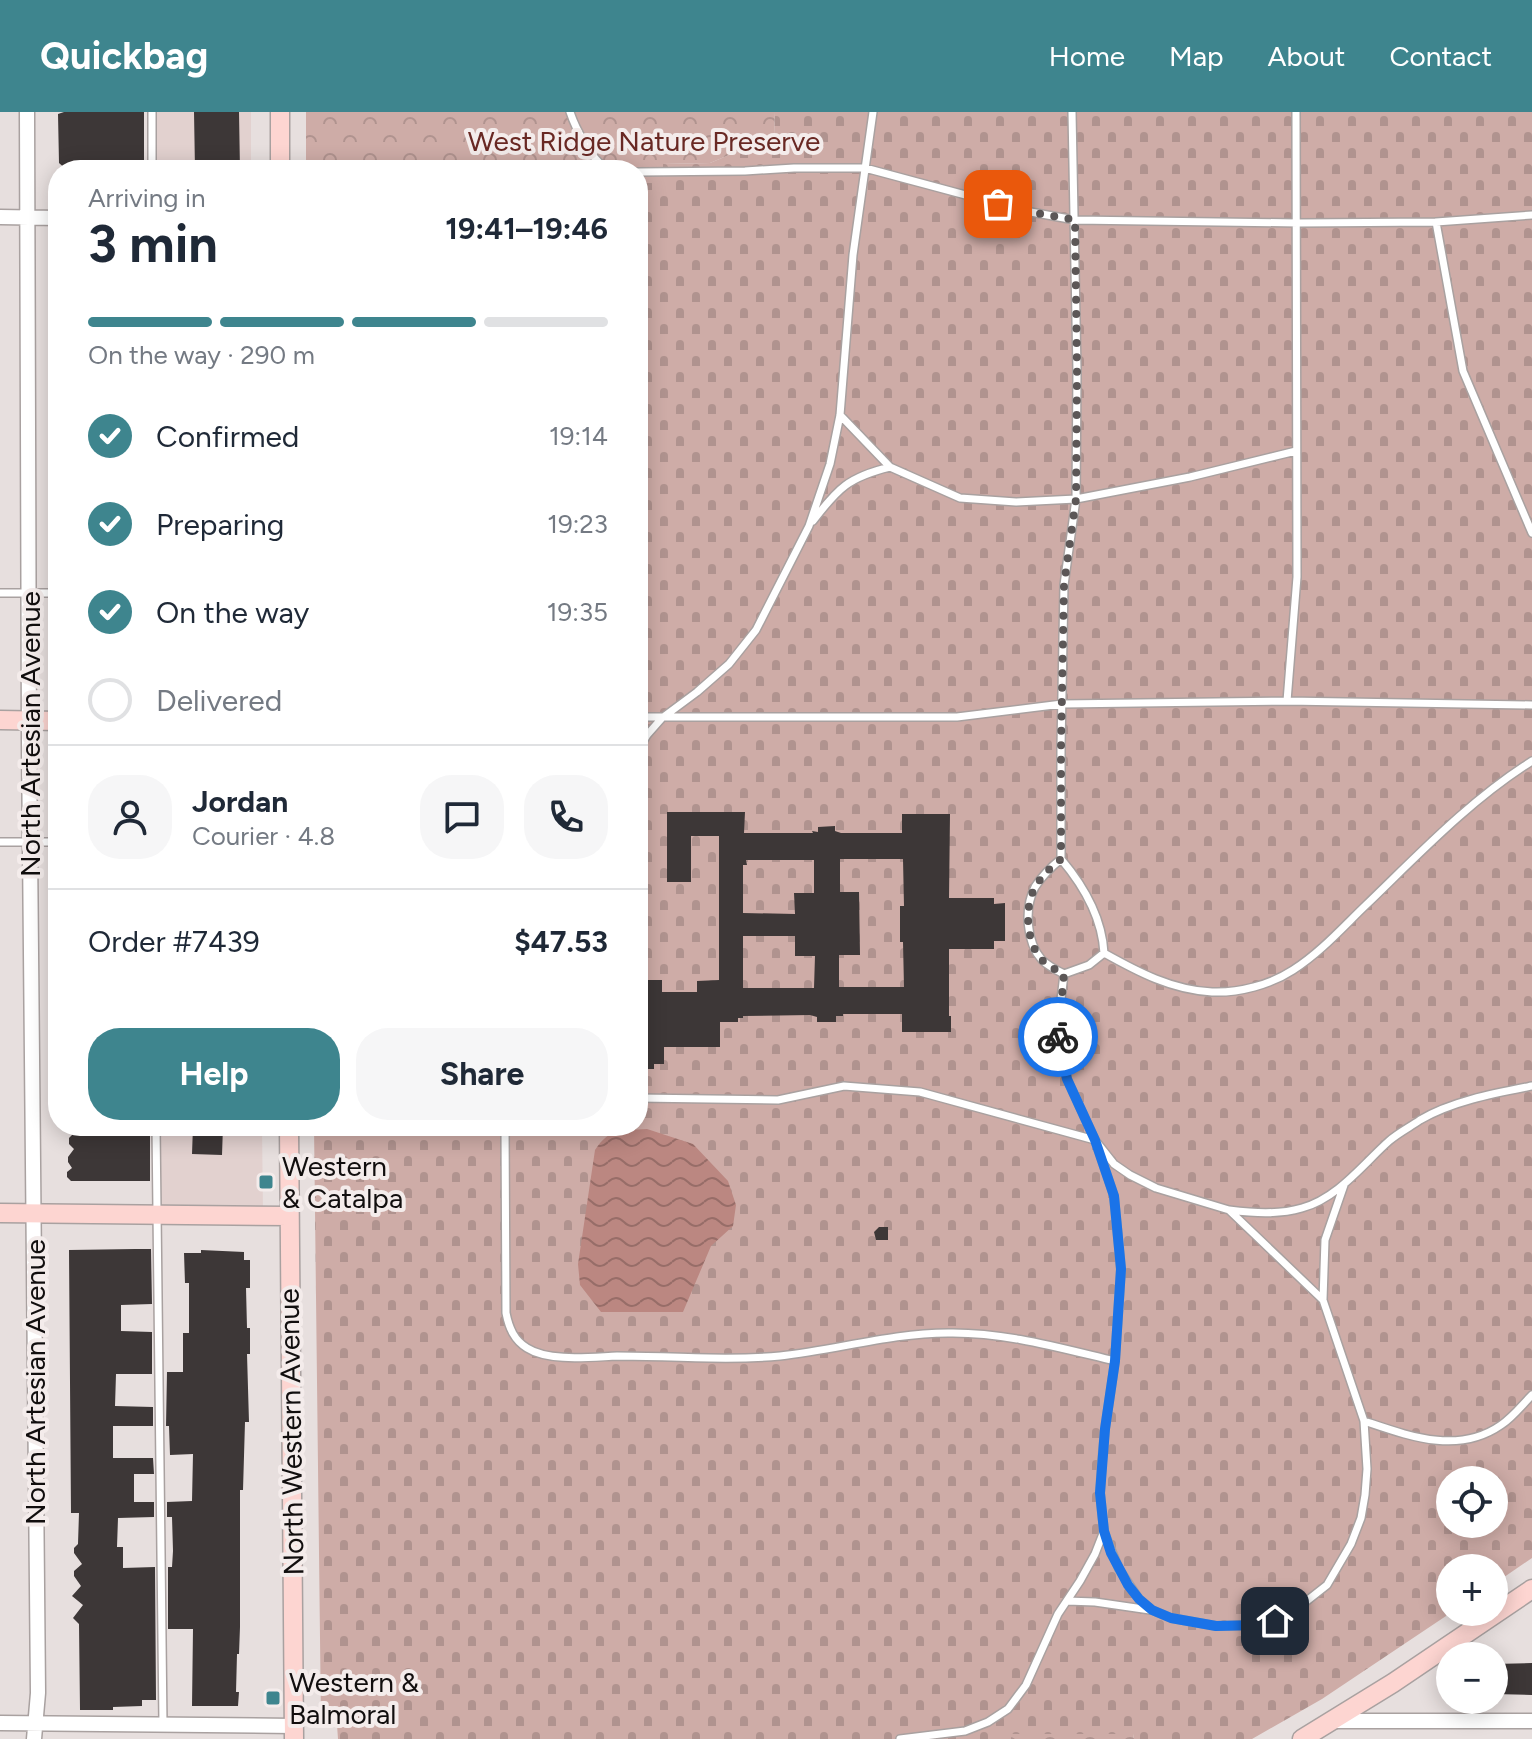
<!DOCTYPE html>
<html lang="en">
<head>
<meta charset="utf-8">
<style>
  :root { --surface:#fff; --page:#f6f6f7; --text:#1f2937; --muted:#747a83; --line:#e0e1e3; --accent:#3e858e }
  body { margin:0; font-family:Figtree,sans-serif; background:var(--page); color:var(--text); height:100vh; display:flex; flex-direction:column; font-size:30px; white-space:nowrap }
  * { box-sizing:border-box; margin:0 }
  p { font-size:26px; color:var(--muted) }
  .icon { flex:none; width:44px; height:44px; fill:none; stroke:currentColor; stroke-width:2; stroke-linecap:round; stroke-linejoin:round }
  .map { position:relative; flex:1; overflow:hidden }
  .drawer { position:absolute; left:48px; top:48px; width:600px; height:976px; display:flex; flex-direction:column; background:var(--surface); border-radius:32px; box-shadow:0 4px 20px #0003 }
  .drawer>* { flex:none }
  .controls { position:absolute; left:1436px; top:1354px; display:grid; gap:16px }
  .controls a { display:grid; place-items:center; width:72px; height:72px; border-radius:50%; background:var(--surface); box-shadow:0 4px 20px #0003; font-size:40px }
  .pin { position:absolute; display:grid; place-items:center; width:68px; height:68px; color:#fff; margin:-34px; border-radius:16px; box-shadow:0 4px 12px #0006 }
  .courier { position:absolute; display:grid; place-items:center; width:80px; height:80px; margin:-40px; border:6px solid #1a73e8; border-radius:50%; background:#fff; color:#222; box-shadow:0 2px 10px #0007 }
  .overview em { font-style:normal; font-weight:700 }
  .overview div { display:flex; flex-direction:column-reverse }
  .overview { display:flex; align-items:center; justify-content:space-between; height:136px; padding:0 40px }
  h1 { font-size:52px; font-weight:700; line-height:60px }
  .bar { display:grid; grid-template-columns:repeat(4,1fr); gap:12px 8px; align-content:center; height:96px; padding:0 40px }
  .bar i { height:10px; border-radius:6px; background:var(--line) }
  .bar .selected { background:var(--accent) }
  .bar p { grid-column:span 4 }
  .line { display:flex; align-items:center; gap:20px; padding:0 40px; border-top:2px solid var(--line) }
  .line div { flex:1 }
  .round { display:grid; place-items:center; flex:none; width:84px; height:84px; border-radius:32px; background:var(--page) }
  ol { padding:0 40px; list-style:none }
  li { display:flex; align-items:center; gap:24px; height:88px }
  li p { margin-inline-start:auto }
  li .icon { padding:8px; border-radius:50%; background:var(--accent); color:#fff; stroke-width:4 }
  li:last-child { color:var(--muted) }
  li i { width:44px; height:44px; border:4px solid var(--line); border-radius:50% }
  .action { display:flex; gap:16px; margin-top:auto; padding:16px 40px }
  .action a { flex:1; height:92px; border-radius:32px; background:var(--accent); color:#fff; font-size:32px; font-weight:700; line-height:92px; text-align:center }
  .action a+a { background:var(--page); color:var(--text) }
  header { display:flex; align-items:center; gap:48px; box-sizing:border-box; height:112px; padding:0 40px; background:var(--accent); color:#fff }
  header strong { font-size:38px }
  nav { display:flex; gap:44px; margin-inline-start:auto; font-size:28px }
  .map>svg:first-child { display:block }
  .built { fill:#e2d1cf }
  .cemetery { fill:url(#cemetery-stones); fill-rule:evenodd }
  .park { fill:url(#park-crowns) }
  .water { fill:url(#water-waves) }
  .building { fill:#3d3737; fill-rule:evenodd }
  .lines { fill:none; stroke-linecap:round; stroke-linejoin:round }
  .lane-casing { stroke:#a9a1a0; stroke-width:10 }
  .street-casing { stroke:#a9a1a0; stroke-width:17 }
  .secondary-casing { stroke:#a9a1a0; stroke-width:21 }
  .lane { stroke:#fff; stroke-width:7 }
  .street { stroke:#fff; stroke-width:14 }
  .secondary { stroke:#fdd5d1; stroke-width:18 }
  .done { stroke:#5c5757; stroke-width:8; stroke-dasharray:0 14.4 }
  .route { stroke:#1a73e8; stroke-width:10 }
  .poi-dot { fill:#3e858e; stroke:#f4eceb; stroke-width:3 }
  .labels { text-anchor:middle; stroke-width:8; stroke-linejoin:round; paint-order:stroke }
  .park-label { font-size:28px; fill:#692823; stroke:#f4eceb }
  .street-label { font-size:28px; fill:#110e0e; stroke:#f4eceb }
  .poi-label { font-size:28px; fill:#110e0e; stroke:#f4eceb; text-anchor:start }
</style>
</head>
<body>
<header>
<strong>Quickbag</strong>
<nav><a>Home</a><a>Map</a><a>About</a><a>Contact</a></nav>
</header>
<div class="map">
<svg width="1532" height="1627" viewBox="0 0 1532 1627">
  <defs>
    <pattern id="cemetery-stones" width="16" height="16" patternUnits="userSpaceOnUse" patternTransform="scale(2)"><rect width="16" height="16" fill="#ceaca7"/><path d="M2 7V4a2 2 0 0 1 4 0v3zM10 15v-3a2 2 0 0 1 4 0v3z" fill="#b0938f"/></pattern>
    <pattern id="park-crowns" width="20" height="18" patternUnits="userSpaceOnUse" patternTransform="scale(2)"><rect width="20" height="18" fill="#ceaca7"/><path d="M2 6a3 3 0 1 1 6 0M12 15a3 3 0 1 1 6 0" fill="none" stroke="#b0938f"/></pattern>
    <pattern id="water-waves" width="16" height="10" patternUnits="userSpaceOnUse" patternTransform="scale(2)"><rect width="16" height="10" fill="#bb8781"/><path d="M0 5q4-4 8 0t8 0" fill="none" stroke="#976d68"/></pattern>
  </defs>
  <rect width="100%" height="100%" fill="#e7dfde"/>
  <path class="built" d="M154 0H251V58H154Z
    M159 1014H262L263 1102 160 1100Z"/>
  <path class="cemetery" d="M775 0H1532V1446L1494 1472V1456H1450V1500H1452L1322 1587 1252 1627H1134L1133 1622H1012L1011 1627H338L337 1613 321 1611 314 1014H638V71H663V52L710 51 774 24ZM1450 1368H1494V1412H1450Z"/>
  <path class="park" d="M306 0H775L774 24 710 51 663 52V71H638V58H306Z
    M1011 1622H1133L1134 1627H1011Z"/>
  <path class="water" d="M647 1017 693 1032 728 1069 736 1093 733 1114 711 1134 683 1200H601L580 1173 578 1152 595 1038C610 1015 622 1019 647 1017Z"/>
  <path class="building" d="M64 0H144V56L113 55 112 58H67L59 51 58 2Z
    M194 0H239L240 58H195Z
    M667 700H745L744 721H813L812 719 818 720V715L835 714V719L841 721H902V702H950L949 786H994V792L1005 791V829H994V837H949V904H951V920H902V902H843V904H836V910H817V905L810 903 743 904V906H738V910H720V935H664V952H654V957H638V868H662V880H697V869L719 868V724H691V770H667ZM840 747H903L904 794H900V830H903L904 875H839V843H860L859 780H840ZM746 748H814V781H794L795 802 743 801V753H747ZM743 824H795V844H815L814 876H743Z
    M193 1014H223L222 1043 192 1042Z
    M77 1018H150V1069H71L67 1065V1060L72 1056 68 1050V1045L74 1037 69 1032V1026Z
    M879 1115H888V1128H876L874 1120Z
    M135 1137H151L152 1192 121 1193V1219L152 1220V1262H116L115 1294 153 1295V1314H113V1346H153L154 1362H134V1390H154V1405L118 1406 117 1435H123V1456L155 1455 156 1588H142V1594L113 1595V1598H80L79 1512 73 1506 83 1493 72 1484 81 1474 74 1464V1459L82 1452 74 1441V1436L78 1432 79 1401H71L69 1138Z
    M201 1138 244 1140V1148H250V1176H246L247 1216H250V1242H247L249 1310H245L243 1378H240V1515L239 1542H237L236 1580H239L238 1594H192L193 1517H168V1455H172L173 1439 172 1405H167V1390L192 1389 193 1342 170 1343 169 1314H166L167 1260H183V1221H189V1171H185L184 1141H201Z
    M1532 1551V1583L1494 1582V1552Z"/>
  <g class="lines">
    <g class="lane-casing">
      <path id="lane" d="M152 0V58
        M570 0C575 15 592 50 607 56 612 58 616 57 621 58
        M638 60 745 59 794 56H865L1025 99 1075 108 1298 111 1436 110 1532 103
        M1436 110 1463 259 1532 421
        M840 303 890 355 960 386 1016 390 1076 387 1190 365 1296 339
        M813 409C838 376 849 365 890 355
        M0 481H58
        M1287 589 1297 465 1296 0
        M638 605H957L1062 592 1287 589 1532 593
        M638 638 647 623 662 606 697 580 729 552 756 518 809 414 830 352 840 303 853 143 873 0
        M0 730H58
        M1061 747C1083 773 1102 806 1104 841 1138 860 1172 878 1212 880 1239 881 1270 873 1293 858 1321 840 1343 815 1366 793 1419 742 1470 688 1532 649
        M1064 862 1089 853 1104 841
        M638 986 778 988 844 974 920 980 1095 1028 1114 1052 1130 1063 1156 1076 1229 1098 1323 1188 1364 1309 1367 1357 1365 1383 1361 1406 1351 1432 1327 1473 1294 1499 1275 1509 1258 1513 1216 1514 1171 1506 1152 1498 1139 1487 1119 1457 1104 1420
        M156 1014 163 1612
        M505 1014 506 1201C509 1216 514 1228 527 1236 549 1250 591 1245 617 1244 671 1244 726 1249 780 1244 837 1238 891 1221 948 1221 1005 1220 1060 1236 1115 1249
        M1229 1098C1253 1101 1278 1103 1302 1096 1338 1086 1363 1052 1389 1029 1398 1021 1410 1015 1420 1008 1452 989 1496 981 1532 974
        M1323 1188 1325 1128 1344 1073
        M1364 1309C1409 1324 1458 1343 1501 1313 1513 1305 1522 1293 1532 1283
        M1067 1489 1095 1490 1150 1498
        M900 1627 965 1619 988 1610 1008 1597 1026 1573 1058 1502 1080 1469 1095 1442 1104 1419 1100 1381 1102 1350 1105 1317 1115 1249 1121 1157 1114 1084 1095 1028 1067 967 1057 921 1064 862C1056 858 1048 854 1042 848 1026 830 1024 796 1035 775 1042 764 1051 755 1061 747V635L1064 473 1076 387 1077 259 1072 0"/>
    </g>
    <g class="street-casing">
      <path id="street" d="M27 0 29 629 38 1581 34 1627
        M0 105 58 106
        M1333 1609H1532
        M0 1611 294 1614"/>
    </g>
    <g class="secondary-casing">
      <path id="secondary" d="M280 0V58
        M0 608 58 609
        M289 1014 294 1627
        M0 1101 289 1104
        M1302 1627 1393 1571 1532 1477"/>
    </g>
    <use href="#lane" class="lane"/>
    <use href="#street" class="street"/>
    <use href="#secondary" class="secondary"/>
  </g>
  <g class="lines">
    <path class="done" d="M998 92 1025 99 1075 108 1077 259 1076 387 1064 473 1061 635V747C1051 755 1042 764 1035 775 1024 796 1026 830 1042 848 1048 854 1056 858 1064 862L1058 925"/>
    <path class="route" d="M1058 925 1067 967 1095 1028 1114 1084 1121 1157 1115 1249 1105 1317 1100 1381 1104 1419 1111 1441 1128 1473 1139 1487 1152 1498 1171 1506 1216 1514 1258 1513 1275 1509"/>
  </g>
  <g class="poi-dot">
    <rect x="258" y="1062" width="16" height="16" rx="4"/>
    <rect x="265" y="1578" width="16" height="16" rx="4"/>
  </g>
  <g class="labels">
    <g class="park-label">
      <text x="644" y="39">West Ridge Nature Preserve</text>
    </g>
    <g class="street-label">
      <text transform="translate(30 622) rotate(-90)" y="10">North Artesian Avenue</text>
      <text transform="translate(35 1270) rotate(-90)" y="10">North Artesian Avenue</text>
      <text transform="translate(291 1320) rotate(-91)" y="10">North Western Avenue</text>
    </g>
    <g class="poi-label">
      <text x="282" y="1064">Western<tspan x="282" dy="32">&amp; Catalpa</tspan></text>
      <text x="289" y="1580">Western &amp;<tspan x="289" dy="32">Balmoral</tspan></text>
    </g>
  </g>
</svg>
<div class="controls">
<a><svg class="icon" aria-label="locate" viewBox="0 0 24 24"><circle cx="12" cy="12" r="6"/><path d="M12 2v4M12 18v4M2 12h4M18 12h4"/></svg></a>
<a>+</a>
<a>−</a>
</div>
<div class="pin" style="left:998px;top:92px;background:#ea580c"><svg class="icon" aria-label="bag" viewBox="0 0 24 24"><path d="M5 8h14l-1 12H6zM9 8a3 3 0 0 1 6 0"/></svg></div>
<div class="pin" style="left:1275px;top:1509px;background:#1f2937"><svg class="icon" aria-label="home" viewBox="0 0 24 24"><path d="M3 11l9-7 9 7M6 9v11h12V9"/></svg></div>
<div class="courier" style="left:1058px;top:925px"><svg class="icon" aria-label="bike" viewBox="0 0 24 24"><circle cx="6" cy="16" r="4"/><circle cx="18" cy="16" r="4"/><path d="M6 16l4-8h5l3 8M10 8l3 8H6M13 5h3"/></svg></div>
<section class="drawer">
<div class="overview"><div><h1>3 min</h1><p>Arriving in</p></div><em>19:41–19:46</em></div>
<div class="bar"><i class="selected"></i><i class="selected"></i><i class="selected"></i><i></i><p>On the way · 290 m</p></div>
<ol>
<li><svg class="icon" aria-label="check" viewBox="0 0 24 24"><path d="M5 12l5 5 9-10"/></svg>Confirmed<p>19:14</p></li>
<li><svg class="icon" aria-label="check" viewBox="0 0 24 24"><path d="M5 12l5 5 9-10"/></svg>Preparing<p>19:23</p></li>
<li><svg class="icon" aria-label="check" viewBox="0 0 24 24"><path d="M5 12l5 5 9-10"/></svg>On the way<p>19:35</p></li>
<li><i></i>Delivered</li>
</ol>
<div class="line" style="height:144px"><a class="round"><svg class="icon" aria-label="person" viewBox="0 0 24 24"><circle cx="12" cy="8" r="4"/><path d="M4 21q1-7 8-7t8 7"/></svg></a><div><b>Jordan</b><p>Courier · 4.8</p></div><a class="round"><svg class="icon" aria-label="chat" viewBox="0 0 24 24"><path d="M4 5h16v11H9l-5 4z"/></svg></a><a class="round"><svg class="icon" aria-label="phone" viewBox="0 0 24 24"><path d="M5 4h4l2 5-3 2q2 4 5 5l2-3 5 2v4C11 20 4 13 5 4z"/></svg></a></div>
<div class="line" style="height:104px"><div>Order #7439</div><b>$47.53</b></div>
<div class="action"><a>Help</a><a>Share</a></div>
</section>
</div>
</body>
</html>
